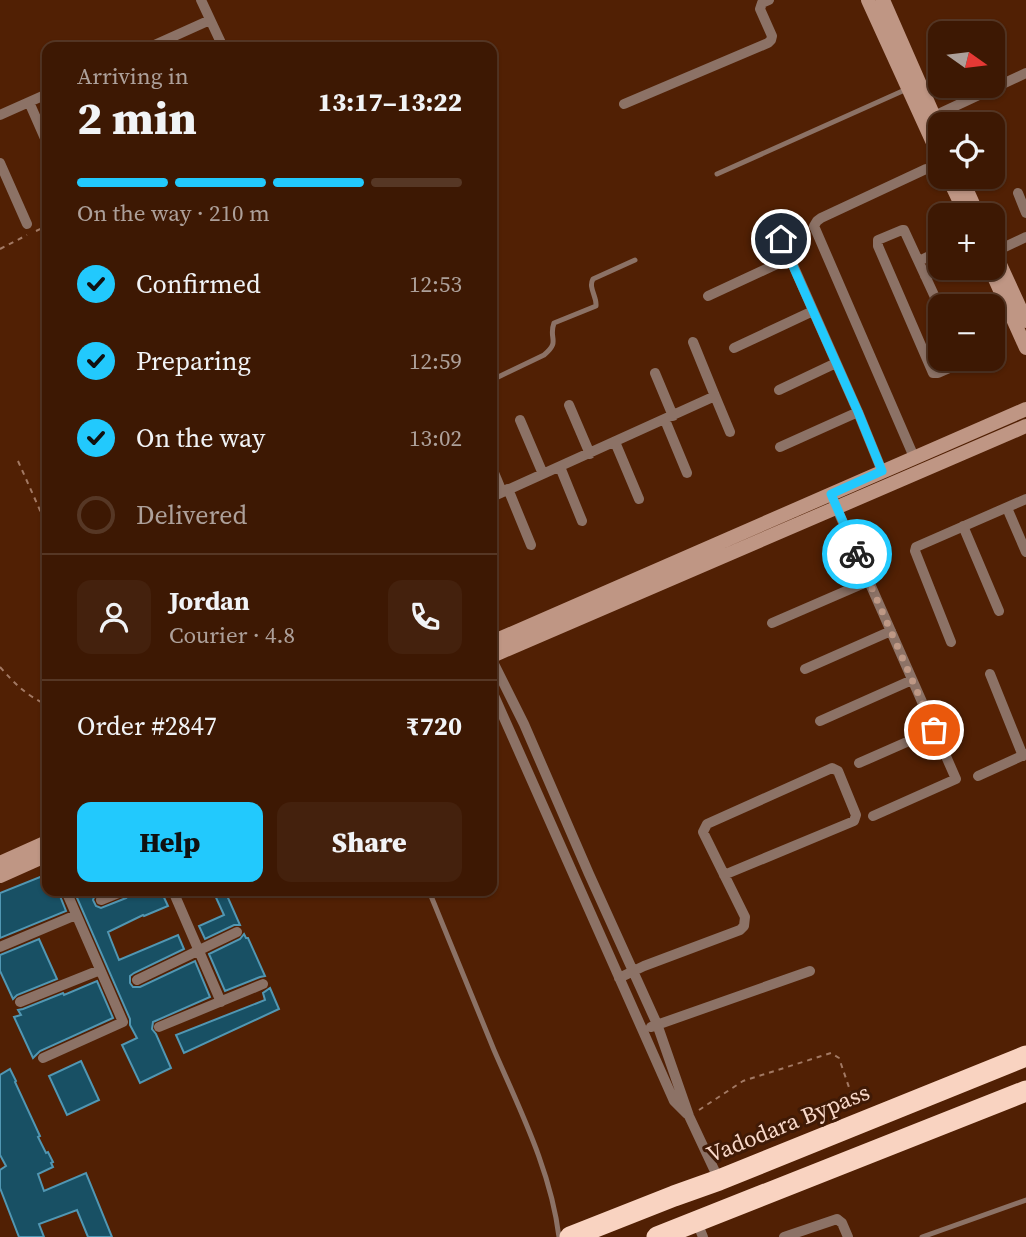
<!DOCTYPE html>
<html lang="en">
<head>
<meta charset="utf-8">
<style>
  :root { --surface:#3d1803; --page:#44210d; --text:#f1f3f6; --muted:#ada09a; --line:#563725; --accent:#22c9fd }
  body { margin:0; font-family:"Source Serif 4",serif; background:var(--page); color:var(--text); height:100vh; display:flex; flex-direction:column; font-size:26px; white-space:nowrap }
  * { box-sizing:border-box; margin:0 }
  p { font-size:23px; color:var(--muted) }
  .icon { flex:none; width:38px; height:38px; fill:none; stroke:currentColor; stroke-width:2; stroke-linecap:round; stroke-linejoin:round }
  .map { position:relative; flex:1; overflow:hidden }
  .details { position:absolute; left:42px; top:42px; width:455px; height:854px; display:flex; flex-direction:column; background:var(--surface); border-radius:14px; box-shadow:0 2px 5px #0004,0 0 0 2px var(--line) }
  .details>* { flex:none }
  .needle { width:46px; rotate:104deg }
  .tools { position:absolute; left:928px; top:21px; display:grid; gap:14px }
  .tools a { display:grid; place-items:center; width:77px; height:77px; border-radius:14px; background:var(--surface); box-shadow:0 2px 5px #0004,0 0 0 2px var(--line); font-size:35px }
  .pin { position:absolute; display:grid; place-items:center; width:60px; height:60px; color:#fff; margin:-30px; border:4px solid #fff; border-radius:50%; box-shadow:0 2px 7px #0007 }
  .courier { position:absolute; display:grid; place-items:center; width:70px; height:70px; margin:-35px; border:5px solid #22c9fd; border-radius:50%; background:#fff; color:#222; box-shadow:0 2px 9px #0007 }
  .headline em { font-style:normal; font-weight:800 }
  .headline div { display:flex; flex-direction:column-reverse }
  .headline { display:flex; align-items:center; justify-content:space-between; height:119px; padding:0 35px }
  h1 { font-size:46px; font-weight:800; line-height:52px }
  .bar { display:grid; grid-template-columns:repeat(4,1fr); gap:10px 7px; align-content:center; height:84px; padding:0 35px }
  .bar i { height:9px; border-radius:5px; background:var(--line) }
  .bar .active { background:var(--accent) }
  .bar p { grid-column:span 4 }
  .line { display:flex; align-items:center; gap:18px; padding:0 35px; border-top:2px solid var(--line) }
  .line div { flex:1 }
  .round { display:grid; place-items:center; flex:none; width:74px; height:74px; border-radius:14px; background:var(--page) }
  ol { padding:0 35px; list-style:none }
  li { display:flex; align-items:center; gap:21px; height:77px }
  li p { margin-inline-start:auto }
  li .icon { padding:7px; border-radius:50%; background:var(--accent); color:#111; stroke-width:4 }
  li:last-child { color:var(--muted) }
  li i { width:38px; height:38px; border:4px solid var(--line); border-radius:50% }
  .cta { display:flex; gap:14px; margin-top:auto; padding:14px 35px }
  .cta a { flex:1; height:80px; border-radius:14px; background:var(--accent); color:#111; font-size:28px; font-weight:800; line-height:80px; text-align:center }
  .cta a+a { background:var(--page); color:var(--text) }
  .map>svg:first-child { display:block }
  .building { fill:#185064; stroke:#5197b3; stroke-width:2 }
  .lines { fill:none; stroke-linecap:round; stroke-linejoin:round }
  .path { stroke:#a27964; stroke-width:2; stroke-dasharray:5 5; stroke-linecap:butt }
  .lane { stroke:#8c7266; stroke-width:5 }
  .street { stroke:#8c7266; stroke-width:10 }
  .secondary { stroke:#bf9684; stroke-width:14 }
  .highway { stroke:#f9d3c1; stroke-width:21 }
  .done { stroke:#be9885; stroke-width:7; stroke-dasharray:0 12.6 }
  .route { stroke:#22c9fd; stroke-width:9 }
  .labels { text-anchor:middle; stroke-width:6; stroke-linejoin:round; paint-order:stroke }
  .street-label { font-size:23px; fill:#f9d9ca; stroke:#401a06 }
</style>
</head>
<body>
<div class="map">
<svg width="1026" height="1237" viewBox="0 0 1026 1237">
  <rect width="100%" height="100%" fill="#512004"/>
  <path class="building" d="M45 875 47 880V891H58L66 911 0 938V893Z
    M74 891H103L95 895 93 900 96 906 101 908 126 898 130 895 131 891H161L168 906 144 916 143 915 108 932 111 940 119 960 178 935 184 949 134 973 130 976V983L133 987H140L195 961 210 997 153 1022 152 1029 156 1034 171 1068 140 1083 122 1045 137 1038 130 1025V1019Z
    M213 891H225L240 925H234L205 939 199 926 224 915Z
    M244 934 246 938H248L265 976 260 977 225 991 209 954 240 939Z
    M39 939 57 979 17 995 13 999 0 971V955Z
    M97 981 113 1018 40 1051 33 1058 14 1017 21 1015 18 1010 23 1009 63 993 64 995Z
    M270 988 279 1009 184 1053 176 1035 265 1000 263 993Z
    M81 1061 99 1100 67 1115 49 1076Z
    M10 1069 16 1081 15 1082 40 1136 38 1137 46 1153 48 1152 53 1162 51 1163 53 1167 38 1174 44 1191 86 1173 112 1237H88L77 1210 39 1224 44 1237H19L0 1188V1170L6 1166 0 1155V1075Z"/>
  <g class="lines">
    <path class="path" d="M36 231 47 226
      M0 249 27 235
      M18 461 47 526
      M0 667C15 684 26 695 47 705
      M699 1110 743 1081 831 1053 839 1058 856 1108"/>
    <path class="lane" d="M717 174 907 89
      M492 380 544 355C561 341 548 339 554 323L596 306C597 296 588 288 593 279L635 260
      M429 891C451 944 472 997 494 1050 520 1110 551 1171 559 1237
      M922 1237 1026 1200"/>
    <path class="street" d="M201 0 223 47
      M150 47 210 20
      M29 102 47 143
      M624 104 768 43 771 40 772 36 760 9 762 3 769 0
      M0 115 47 94
      M934 116 1026 73
      M0 163 27 224
      M1018 193 1026 213
      M781 238 858 412 882 471
      M992 253 1026 237
      M919 261 940 251
      M925 276 943 268
      M708 296 790 258
      M940 308 904 230H902L878 240V246L933 373H938L961 363 963 359
      M734 348 813 311
      M655 373 673 416
      M779 390 836 363
      M715 396 730 432
      M569 405 590 454
      M520 420 543 474
      M665 420 687 473
      M615 442 639 499
      M780 447 858 412
      M914 457 814 226 817 221 821 218 926 169
      M560 467 582 521
      M492 468 502 492
      M508 489 531 545
      M492 497 715 396 693 342
      M834 502 956 779 873 816
      M1007 508 1026 552
      M963 526 999 611
      M772 623 869 581
      M951 642 915 551 916 547 1026 499
      M492 660 524 724 589 874 657 1024 689 1116 719 1180
      M805 669 891 631
      M990 674 1023 756
      M492 691 674 1101 687 1114
      M820 721 912 680
      M859 763 934 730
      M978 776 1026 754
      M173 891 221 1002
      M101 900 123 891
      M0 947 76 915
      M619 978 644 966 740 930 744 926 745 917 703 832 707 824 832 768 838 771 856 815 854 821 724 875
      M137 980 237 932
      M20 1002 100 970
      M159 1027 263 984
      M651 1027 810 971
      M43 1058 123 1022 66 891
      M697 1222 703 1237
      M784 1237 837 1219 842 1223 848 1237"/>
    <path class="secondary" d="M868 0 940 158
      M883 0 940 130
      M948 177 966 215
      M961 177 978 215
      M992 247 1026 321
      M990 268 1026 348
      M492 642 1026 409
      M492 656 1026 426
      M0 863 47 842
      M0 876 47 855"/>
    <path class="highway" d="M570 1237 674 1196 719 1180 1026 1056
      M657 1237 1026 1091"/>
  </g>
  <g class="lines">
    <path class="done" d="M857 554 934 730"/>
    <path class="route" d="M781 239 858 412 882 471 831 494 857 554"/>
  </g>
  <g class="labels">
    <g class="street-label">
      <text transform="translate(788 1123) rotate(-22)" y="8">Vadodara Bypass</text>
    </g>
  </g>
</svg>
<div class="tools">
<a><svg class="needle" viewBox="-14 -14 28 28"><path d="M0-13l5 13h-10z" fill="#e53935"/><path d="M0 13l5-13h-10z" fill="#ada09a"/></svg></a>
<a><svg class="icon" aria-label="locate" viewBox="0 0 24 24"><circle cx="12" cy="12" r="6"/><path d="M12 2v4M12 18v4M2 12h4M18 12h4"/></svg></a>
<a>+</a>
<a>−</a>
</div>
<div class="pin" style="left:934px;top:730px;background:#ea580c"><svg class="icon" aria-label="bag" viewBox="0 0 24 24"><path d="M5 8h14l-1 12H6zM9 8a3 3 0 0 1 6 0"/></svg></div>
<div class="pin" style="left:781px;top:239px;background:#1f2937"><svg class="icon" aria-label="home" viewBox="0 0 24 24"><path d="M3 11l9-7 9 7M6 9v11h12V9"/></svg></div>
<div class="courier" style="left:857px;top:554px"><svg class="icon" aria-label="bike" viewBox="0 0 24 24"><circle cx="6" cy="16" r="4"/><circle cx="18" cy="16" r="4"/><path d="M6 16l4-8h5l3 8M10 8l3 8H6M13 5h3"/></svg></div>
<section class="details">
<div class="headline"><div><h1>2 min</h1><p>Arriving in</p></div><em>13:17–13:22</em></div>
<div class="bar"><i class="active"></i><i class="active"></i><i class="active"></i><i></i><p>On the way · 210 m</p></div>
<ol>
<li><svg class="icon" aria-label="check" viewBox="0 0 24 24"><path d="M5 12l5 5 9-10"/></svg>Confirmed<p>12:53</p></li>
<li><svg class="icon" aria-label="check" viewBox="0 0 24 24"><path d="M5 12l5 5 9-10"/></svg>Preparing<p>12:59</p></li>
<li><svg class="icon" aria-label="check" viewBox="0 0 24 24"><path d="M5 12l5 5 9-10"/></svg>On the way<p>13:02</p></li>
<li><i></i>Delivered</li>
</ol>
<div class="line" style="height:126px"><a class="round"><svg class="icon" aria-label="person" viewBox="0 0 24 24"><circle cx="12" cy="8" r="4"/><path d="M4 21q1-7 8-7t8 7"/></svg></a><div><b>Jordan</b><p>Courier · 4.8</p></div><a class="round"><svg class="icon" aria-label="phone" viewBox="0 0 24 24"><path d="M5 4h4l2 5-3 2q2 4 5 5l2-3 5 2v4C11 20 4 13 5 4z"/></svg></a></div>
<div class="line" style="height:91px"><div>Order #2847</div><b>₹720</b></div>
<div class="cta"><a>Help</a><a>Share</a></div>
</section>
</div>
</body>
</html>
